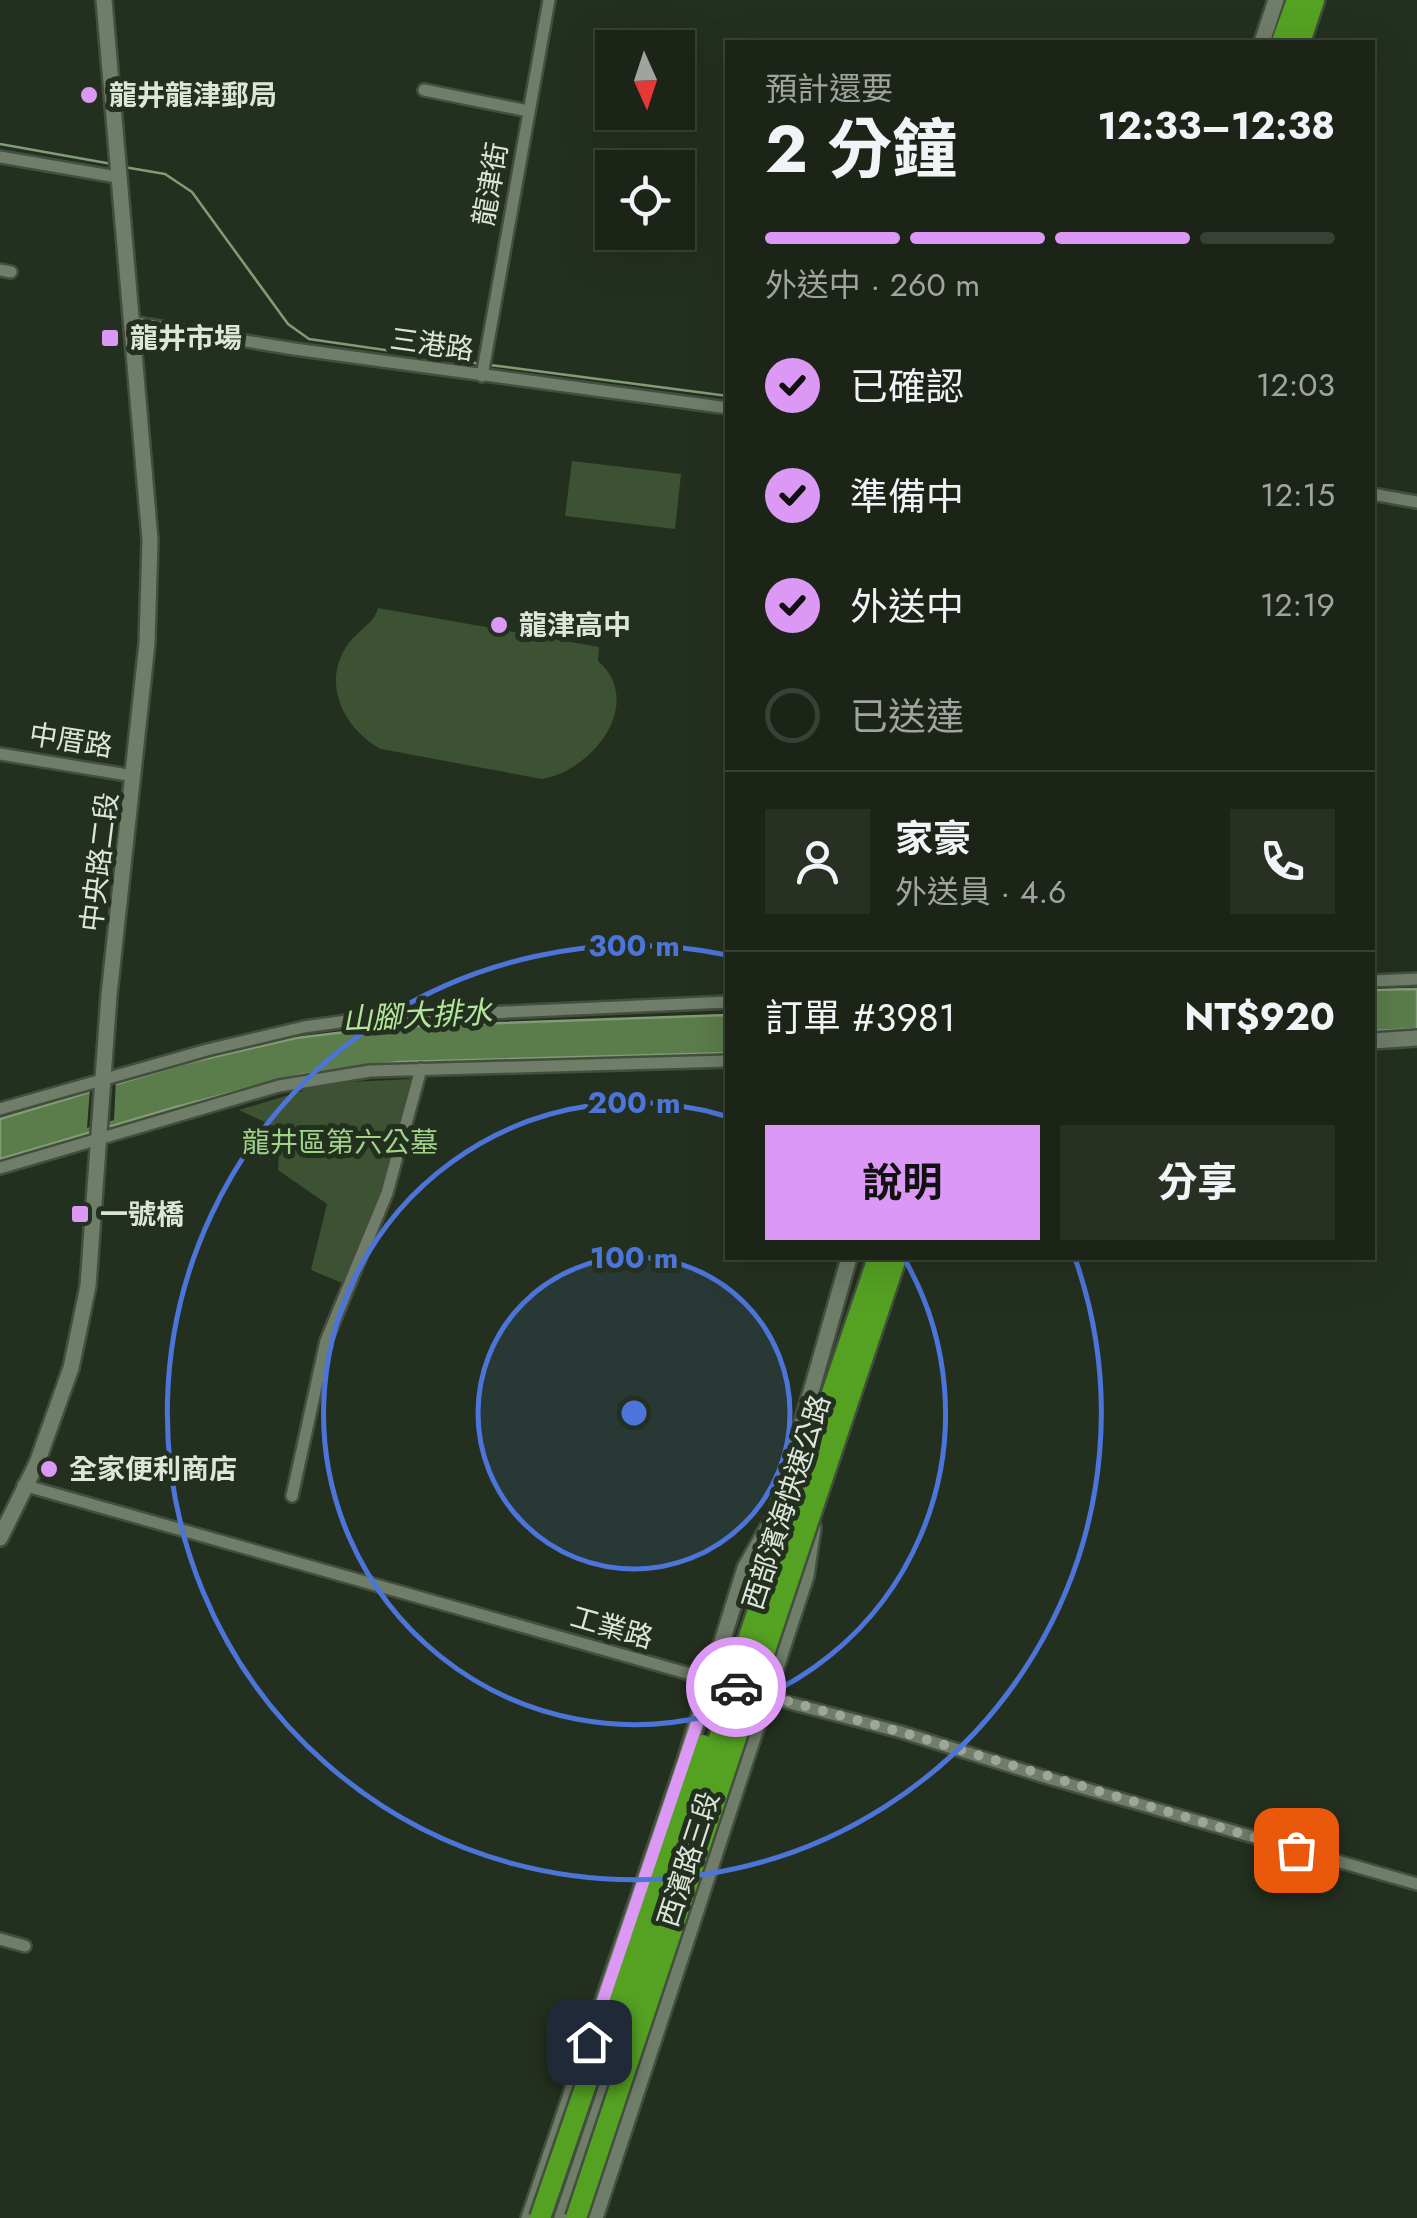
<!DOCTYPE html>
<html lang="zh-TW">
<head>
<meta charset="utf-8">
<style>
  :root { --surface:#1b2417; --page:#283024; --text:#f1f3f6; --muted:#a0a4a1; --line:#394136; --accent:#db99f5 }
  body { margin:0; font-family:Jost,"Noto Sans TC",sans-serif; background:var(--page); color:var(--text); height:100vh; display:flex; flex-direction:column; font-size:38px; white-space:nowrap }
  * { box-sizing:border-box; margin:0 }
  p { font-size:32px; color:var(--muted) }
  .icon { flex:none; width:55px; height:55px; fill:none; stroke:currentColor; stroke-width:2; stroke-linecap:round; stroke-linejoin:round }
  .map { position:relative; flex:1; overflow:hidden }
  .drawer { position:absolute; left:725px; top:40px; width:650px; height:1220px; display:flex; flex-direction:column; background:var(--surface); border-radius:0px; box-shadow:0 10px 40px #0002,0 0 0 2px var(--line) }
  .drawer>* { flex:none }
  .needle { width:65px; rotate:177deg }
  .tools { position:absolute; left:595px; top:30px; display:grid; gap:20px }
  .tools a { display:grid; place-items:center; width:100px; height:100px; border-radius:0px; background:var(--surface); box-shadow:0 10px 40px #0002,0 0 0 2px var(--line); font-size:50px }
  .pin { position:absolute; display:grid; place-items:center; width:85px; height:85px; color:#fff; margin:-42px; border-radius:20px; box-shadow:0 5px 15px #0006 }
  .courier { position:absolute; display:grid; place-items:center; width:100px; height:100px; margin:-50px; border:8px solid #db99f5; border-radius:50%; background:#fff; color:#222; box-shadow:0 2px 12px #0007 }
  .headline em { font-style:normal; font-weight:700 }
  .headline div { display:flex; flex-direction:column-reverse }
  .headline { display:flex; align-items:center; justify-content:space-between; height:170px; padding:0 40px }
  h1 { font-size:65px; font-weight:700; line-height:75px }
  .bar { display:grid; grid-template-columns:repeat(4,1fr); gap:15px 10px; align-content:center; height:120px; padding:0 40px }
  .bar i { height:12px; border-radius:8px; background:var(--line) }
  .bar .on { background:var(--accent) }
  .bar p { grid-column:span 4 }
  .line { display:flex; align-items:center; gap:25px; padding:0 40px; border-top:2px solid var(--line) }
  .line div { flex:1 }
  .round { display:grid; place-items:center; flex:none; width:105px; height:105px; border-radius:0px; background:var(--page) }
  ol { padding:0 40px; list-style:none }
  li { display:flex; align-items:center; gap:30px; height:110px }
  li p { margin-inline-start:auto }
  li .icon { padding:10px; border-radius:50%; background:var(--accent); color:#111; stroke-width:4 }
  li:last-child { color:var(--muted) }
  li i { width:55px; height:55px; border:5px solid var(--line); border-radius:50% }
  .cta { display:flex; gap:20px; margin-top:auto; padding:20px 40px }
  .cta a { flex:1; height:115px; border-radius:0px; background:var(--accent); color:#111; font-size:40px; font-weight:700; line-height:115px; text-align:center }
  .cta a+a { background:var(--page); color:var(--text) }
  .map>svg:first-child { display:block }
  .green { fill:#3c5232 }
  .water { fill:#5b7c4b; stroke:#829c76; stroke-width:2.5 }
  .pier { fill:#24301f }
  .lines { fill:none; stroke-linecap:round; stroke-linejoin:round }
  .stream { stroke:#829c76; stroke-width:2.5 }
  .street-casing { stroke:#434e3f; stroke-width:16 }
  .secondary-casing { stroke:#434e3f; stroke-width:20 }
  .highway-casing { stroke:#434e3f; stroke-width:25 }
  .street { stroke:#6f7d69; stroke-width:11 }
  .secondary { stroke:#6f7d69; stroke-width:15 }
  .highway { stroke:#55a223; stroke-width:20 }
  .highway-bridge-casing { stroke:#434e3f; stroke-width:25; stroke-linecap:butt }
  .highway-bridge { stroke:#55a223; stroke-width:20 }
  .done { stroke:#9da699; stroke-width:10; stroke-dasharray:0 18 }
  .route { stroke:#db99f5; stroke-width:12 }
  .ring { fill:none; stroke:#4d74d9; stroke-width:5 }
  .poi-dot { fill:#db99f5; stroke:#24301f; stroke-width:4 }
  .labels { text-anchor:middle; stroke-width:10; stroke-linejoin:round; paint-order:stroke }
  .poi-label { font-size:28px; font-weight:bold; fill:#dee6db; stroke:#24301f; text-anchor:start }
  .street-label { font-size:28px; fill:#dee6db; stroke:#24301f }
  .park-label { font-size:28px; fill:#a1d28a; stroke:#24301f }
  .water-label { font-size:30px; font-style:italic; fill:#b4e69d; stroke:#24301f }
  .centre { fill:#4d74d9; stroke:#24301f; stroke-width:5 }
  .ring-label { font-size:30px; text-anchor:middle; font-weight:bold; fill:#4d74d9; stroke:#24301f; stroke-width:10; stroke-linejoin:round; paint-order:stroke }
</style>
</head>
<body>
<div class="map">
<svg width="1417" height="2218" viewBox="0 0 1417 2218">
  <rect width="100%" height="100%" fill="#24301f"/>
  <path class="green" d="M572 461 681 474 675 529 565 516Z
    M378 608 599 647 598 661C646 703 592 771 542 779L381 749C343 729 320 681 349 643 359 629 374 624 378 608Z
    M412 1079 408 1110 380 1220 347 1285 311 1270 327 1204 278 1170 280 1129 239 1110 329 1083Z"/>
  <path class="water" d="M1417 989V1029L1373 1031V990Z
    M727 1015V1053L398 1062 300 1075 176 1107 0 1159V1119L183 1064 296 1038 386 1027Z"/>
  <path class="pier" d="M116 1079 114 1120 87 1128 90 1088Z"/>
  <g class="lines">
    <path class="stream" d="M0 144 112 164
      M124 167 165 174 192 192 288 324 309 339 482 364
      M490 365 728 396"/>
    <g class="street-casing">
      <path id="street" d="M424 90 528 111
        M0 157 117 177
        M0 270 11 272
        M130 322 294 349 728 408
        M482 376 549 0
        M1372 494 1417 502
        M0 754 134 776
        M1372 981 1417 979
        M0 1109 207 1050 304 1027 354 1020 441 1015 728 1002
        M0 1168 279 1086 370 1071 728 1061
        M23 1485 736 1687
        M292 1496 326 1341 387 1193 421 1069
        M763 1696 901 1732 1048 1778 1417 1884
        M0 1939 25 1946"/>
    </g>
    <g class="secondary-casing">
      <path id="secondary" d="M1262 42 1276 0
        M1372 1041 1417 1038
        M774 1522 849 1258
        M0 1538 37 1463 71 1368 88 1286 109 995 147 643 150 540 104 0
        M529 2218 685 1761 745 1568 775 1515
        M562 2218 614 2066
        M595 2218 806 1576 813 1527"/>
    </g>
    <g class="highway-casing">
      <path id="highway" d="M1282 42 1297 0
        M1300 42 1314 0"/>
    </g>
    <use href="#street" class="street"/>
    <use href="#secondary" class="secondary"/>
    <use href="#highway" class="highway"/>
    <g class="highway-bridge-casing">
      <path id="highway-bridge" d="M610 2072 730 1705 734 1681 878 1258
        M540 2218 703 1745
        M576 2218 896 1258"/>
    </g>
    <use href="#highway-bridge" class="highway-bridge"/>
  </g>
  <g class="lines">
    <path class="done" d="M736 1687 901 1732 1296 1850"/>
    <path class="route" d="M589 2042 711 1682 736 1687"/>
  </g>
  <circle cx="634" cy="1413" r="156" fill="#4d74d9" fill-opacity=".12"/>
  <g class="ring">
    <circle cx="634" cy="1413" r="156"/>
    <path d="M905 1260A311 311 0 1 1 725 1116"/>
    <path d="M1076 1261A467 467 0 1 1 727 955"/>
  </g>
  <g class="poi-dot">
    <circle cx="89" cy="95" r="10"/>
    <rect x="100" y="328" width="20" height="20" rx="5"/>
    <circle cx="499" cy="625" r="10"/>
    <rect x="70" y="1204" width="20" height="20" rx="5"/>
    <circle cx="49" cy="1469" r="10"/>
  </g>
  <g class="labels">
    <g class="poi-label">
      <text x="109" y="105">龍井龍津郵局</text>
      <text x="130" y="348">龍井市場</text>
      <text x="519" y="635">龍津高中</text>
      <text x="100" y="1224">一號橋</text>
      <text x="69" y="1479">全家便利商店</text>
    </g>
    <g class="street-label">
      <text transform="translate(490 184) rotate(-80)" y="10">龍津街</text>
      <text transform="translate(432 344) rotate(8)" y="10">三港路</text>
      <text transform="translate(71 740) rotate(9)" y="10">中厝路</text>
      <text transform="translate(99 862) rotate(-83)" y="10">中央路二段</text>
      <text transform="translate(786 1502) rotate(-72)" y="10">西部濱海快速公路</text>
      <text transform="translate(612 1627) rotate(16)" y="10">工業路</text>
      <text transform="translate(688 1859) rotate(-72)" y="10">西濱路三段</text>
    </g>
    <g class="park-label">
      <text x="340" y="1152">龍井區第六公墓</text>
    </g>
    <g class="water-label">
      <text transform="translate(417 1016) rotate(-3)" y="10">山腳大排水</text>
    </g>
  </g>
  <circle cx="634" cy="1413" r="15" class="centre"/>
  <g class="ring-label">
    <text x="634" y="956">300 m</text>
    <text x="634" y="1113">200 m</text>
    <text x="634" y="1268">100 m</text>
  </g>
</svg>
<div class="tools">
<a><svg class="needle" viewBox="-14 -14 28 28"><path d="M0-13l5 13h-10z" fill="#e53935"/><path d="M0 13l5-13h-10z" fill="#a0a4a1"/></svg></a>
<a><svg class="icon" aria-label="locate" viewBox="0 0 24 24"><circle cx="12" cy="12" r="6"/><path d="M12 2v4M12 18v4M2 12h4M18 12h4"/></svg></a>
</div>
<div class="pin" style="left:1296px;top:1850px;background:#ea580c"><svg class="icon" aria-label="bag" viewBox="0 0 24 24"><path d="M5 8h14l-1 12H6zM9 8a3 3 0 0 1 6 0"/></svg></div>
<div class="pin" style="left:589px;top:2042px;background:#1f2937"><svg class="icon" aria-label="home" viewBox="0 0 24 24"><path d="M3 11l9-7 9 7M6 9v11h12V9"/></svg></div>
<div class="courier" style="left:736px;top:1687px"><svg class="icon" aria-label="car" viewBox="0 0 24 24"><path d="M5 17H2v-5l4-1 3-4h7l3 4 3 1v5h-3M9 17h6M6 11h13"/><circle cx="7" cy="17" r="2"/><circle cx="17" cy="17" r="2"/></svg></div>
<section class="drawer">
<div class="headline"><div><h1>2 分鐘</h1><p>預計還要</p></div><em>12:33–12:38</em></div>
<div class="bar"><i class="on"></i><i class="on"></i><i class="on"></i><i></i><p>外送中 · 260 m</p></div>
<ol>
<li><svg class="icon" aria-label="check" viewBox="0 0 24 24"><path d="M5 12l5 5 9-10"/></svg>已確認<p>12:03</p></li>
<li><svg class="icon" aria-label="check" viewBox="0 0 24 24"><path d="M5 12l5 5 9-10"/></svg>準備中<p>12:15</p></li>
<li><svg class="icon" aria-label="check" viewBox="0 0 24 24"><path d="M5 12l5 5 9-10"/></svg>外送中<p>12:19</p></li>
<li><i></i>已送達</li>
</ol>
<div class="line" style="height:180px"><a class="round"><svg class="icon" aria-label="person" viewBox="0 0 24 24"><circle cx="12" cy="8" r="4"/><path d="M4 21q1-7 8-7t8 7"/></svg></a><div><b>家豪</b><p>外送員 · 4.6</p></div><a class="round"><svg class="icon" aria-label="phone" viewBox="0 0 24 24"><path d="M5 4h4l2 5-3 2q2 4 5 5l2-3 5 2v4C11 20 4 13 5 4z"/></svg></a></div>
<div class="line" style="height:130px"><div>訂單 #3981</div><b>NT$920</b></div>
<div class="cta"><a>說明</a><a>分享</a></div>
</section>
</div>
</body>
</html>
